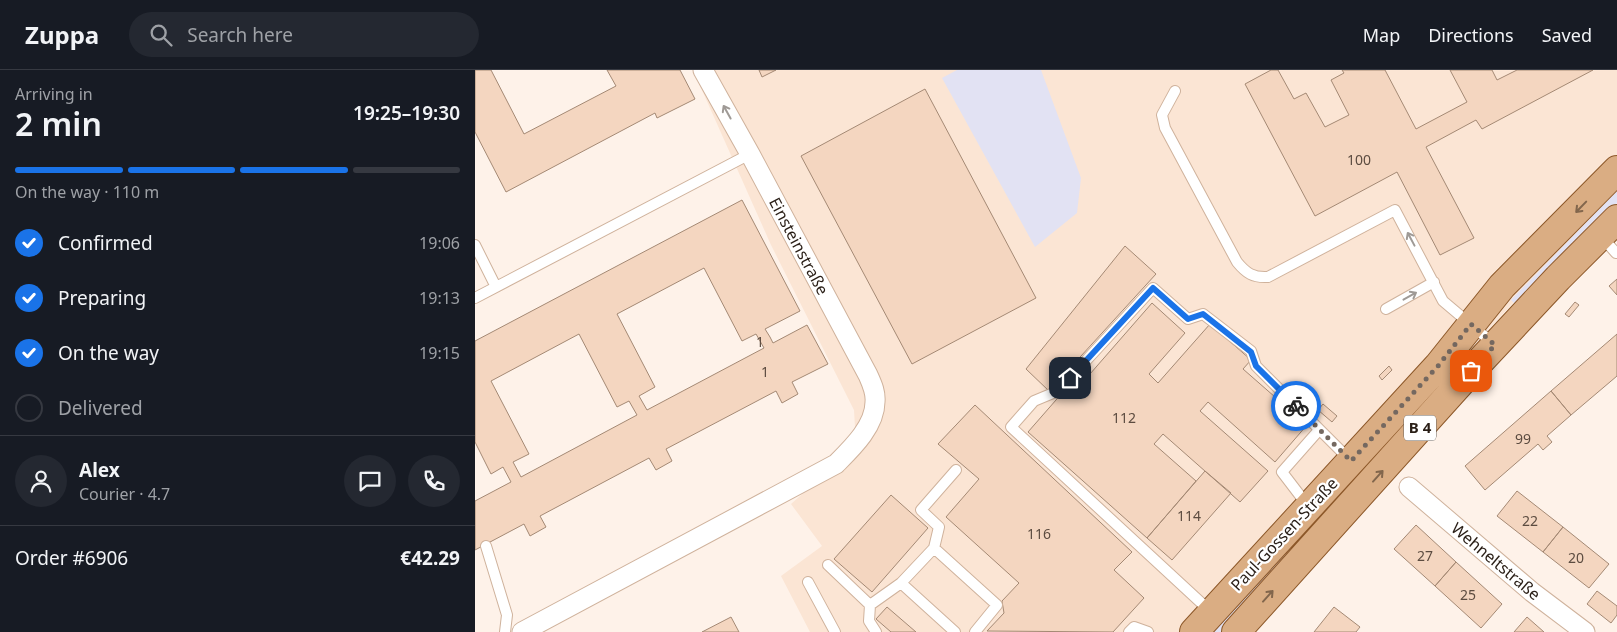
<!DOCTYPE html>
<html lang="en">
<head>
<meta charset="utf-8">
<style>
  :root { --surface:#171b24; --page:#242831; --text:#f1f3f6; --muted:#9ea1a6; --line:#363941; --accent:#1a73e8 }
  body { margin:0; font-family:"Noto Sans",sans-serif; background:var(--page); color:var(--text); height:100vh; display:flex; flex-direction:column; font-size:19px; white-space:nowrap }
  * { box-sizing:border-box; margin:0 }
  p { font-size:16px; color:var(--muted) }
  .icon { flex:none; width:28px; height:28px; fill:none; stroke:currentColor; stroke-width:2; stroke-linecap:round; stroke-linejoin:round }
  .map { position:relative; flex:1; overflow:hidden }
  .details { display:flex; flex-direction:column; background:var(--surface); width:475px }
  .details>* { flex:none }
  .pin { position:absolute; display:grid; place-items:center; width:42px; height:42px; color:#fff; margin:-21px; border-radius:10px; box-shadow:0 2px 8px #0006 }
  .courier { position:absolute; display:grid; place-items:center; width:50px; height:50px; margin:-25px; border:4px solid #1a73e8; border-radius:50%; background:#fff; color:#222; box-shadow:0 1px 6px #0007 }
  .headline em { font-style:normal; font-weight:600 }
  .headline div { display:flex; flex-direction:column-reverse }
  .headline { display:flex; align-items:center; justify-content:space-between; height:85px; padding:0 15px }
  h1 { font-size:32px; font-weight:600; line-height:38px }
  .bar { display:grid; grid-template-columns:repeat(4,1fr); gap:8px 5px; align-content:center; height:60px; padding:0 15px }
  .bar i { height:6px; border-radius:4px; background:var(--line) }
  .bar .active { background:var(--accent) }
  .bar p { grid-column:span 4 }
  .line { display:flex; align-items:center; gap:12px; padding:0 15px; border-top:1px solid var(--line) }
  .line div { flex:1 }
  .round { display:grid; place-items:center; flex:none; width:52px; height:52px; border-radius:26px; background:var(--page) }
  ol { padding:0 15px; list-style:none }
  li { display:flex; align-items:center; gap:15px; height:55px }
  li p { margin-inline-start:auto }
  li .icon { padding:5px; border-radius:50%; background:var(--accent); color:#fff; stroke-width:4 }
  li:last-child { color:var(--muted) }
  li i { width:28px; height:28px; border:2px solid var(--line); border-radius:50% }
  header { display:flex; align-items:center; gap:30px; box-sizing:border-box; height:70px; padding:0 25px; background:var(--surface); border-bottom:1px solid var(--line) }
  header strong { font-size:24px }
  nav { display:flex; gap:28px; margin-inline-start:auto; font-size:18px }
  .search { width:350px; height:45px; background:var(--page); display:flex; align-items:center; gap:12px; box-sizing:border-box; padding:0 18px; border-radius:28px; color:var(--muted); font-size:19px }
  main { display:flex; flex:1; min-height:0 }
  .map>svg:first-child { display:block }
  .built { fill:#fbe5d4 }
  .green { fill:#e2e2f3 }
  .building { fill:#f4d6c0; stroke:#a48974; fill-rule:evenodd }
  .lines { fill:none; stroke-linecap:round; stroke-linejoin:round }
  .lane-casing { stroke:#cfb29c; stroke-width:12 }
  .street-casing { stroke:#cfb29c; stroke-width:21 }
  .primary-casing { stroke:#8c5728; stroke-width:30 }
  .lane { stroke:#fff; stroke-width:10 }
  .street { stroke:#fff; stroke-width:19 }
  .primary { stroke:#daad83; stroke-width:28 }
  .oneway { stroke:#9f9a96 }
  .oneway2 { stroke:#82664c }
  .done { stroke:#746860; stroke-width:5; stroke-dasharray:0 9 }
  .route { stroke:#1a73e8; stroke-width:6 }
  .labels { text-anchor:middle; stroke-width:4.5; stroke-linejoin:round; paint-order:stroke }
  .number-label { font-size:14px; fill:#5c4c40 }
  .shield { fill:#fff; stroke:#69625c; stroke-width:1 }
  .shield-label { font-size:15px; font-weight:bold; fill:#291e16 }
  .street-label { font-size:16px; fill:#291e16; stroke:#fff }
</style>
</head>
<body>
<header>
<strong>Zuppa</strong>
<div class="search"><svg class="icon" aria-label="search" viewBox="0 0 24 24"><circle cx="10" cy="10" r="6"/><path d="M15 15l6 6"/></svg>Search here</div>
<nav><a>Map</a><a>Directions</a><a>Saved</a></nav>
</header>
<main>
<section class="details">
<div class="headline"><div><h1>2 min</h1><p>Arriving in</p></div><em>19:25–19:30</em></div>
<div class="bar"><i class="active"></i><i class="active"></i><i class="active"></i><i></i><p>On the way · 110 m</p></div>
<ol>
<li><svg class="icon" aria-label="check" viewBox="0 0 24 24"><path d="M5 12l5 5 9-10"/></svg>Confirmed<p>19:06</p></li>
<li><svg class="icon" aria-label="check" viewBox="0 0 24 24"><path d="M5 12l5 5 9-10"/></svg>Preparing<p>19:13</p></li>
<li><svg class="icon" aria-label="check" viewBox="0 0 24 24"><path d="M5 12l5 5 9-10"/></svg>On the way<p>19:15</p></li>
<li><i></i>Delivered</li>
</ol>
<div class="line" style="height:90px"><a class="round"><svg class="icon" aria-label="person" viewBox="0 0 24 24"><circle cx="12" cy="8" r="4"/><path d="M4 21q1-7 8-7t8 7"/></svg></a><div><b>Alex</b><p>Courier · 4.7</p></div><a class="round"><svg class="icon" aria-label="chat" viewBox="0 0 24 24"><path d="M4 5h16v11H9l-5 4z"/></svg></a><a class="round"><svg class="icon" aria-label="phone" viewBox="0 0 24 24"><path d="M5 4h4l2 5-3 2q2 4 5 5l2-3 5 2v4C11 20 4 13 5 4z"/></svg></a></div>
<div class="line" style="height:65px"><div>Order #6906</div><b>€42.29</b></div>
</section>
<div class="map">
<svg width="1142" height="562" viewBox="0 0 1142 562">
  <rect width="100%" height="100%" fill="#fef2e9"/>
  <path class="built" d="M218 0H1142V118L1007 267 897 379 733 562H335L306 506 347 476 316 434 361 394 381 375 379 340 296 175Z"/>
  <path class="green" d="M482 0H566L606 108 602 143 560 177 467 8Z
    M1142 121V133L1042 236 1036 230Z
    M991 281 994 284 986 292 886 402 853 445 747 562H735Z"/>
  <path class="building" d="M0 0H16L49 64 141 16 132 0H205L220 29 182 48 180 43 31 122 0 62Z
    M284 0H301L287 7Z
    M796 0H803L819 29 831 23 850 57 874 45 856 10 869 3 867 0H910L941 59 992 32 975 0H1017L1022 10 1042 0H1118L1007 59 1001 50 951 77 999 168 965 185 922 102 840 146 770 14Z
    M450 19 561 228 437 294 326 86Z
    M267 130 325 241 290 259 295 267 298 273 332 255 353 294 317 312 323 324 307 333 301 321 191 379 197 391 181 400 174 388 65 446 71 457 55 466 49 454 0 480V431L36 412 28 397 16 404 0 372V271ZM229 198 267 271 281 264 289 278 172 340 164 326 180 317 142 244ZM104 264 142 337 154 331 162 345 46 407 38 392 54 384 16 311Z
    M650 176 681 204 574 321 551 299Z
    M1142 209V225L1134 216Z
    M1100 232 1104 235 1094 247 1090 244Z
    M677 233 710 263 674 304 683 313 735 254 776 290 768 299 832 355 800 392 733 332 725 341 793 401 765 432 688 364 679 374 721 411 672 468 553 362 588 322 594 328Z
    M1142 264V306L1096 345 1076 321Z
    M914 296 917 300 907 310 904 306Z
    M1076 321 1096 345 1072 366 1077 372 1068 380 1063 374 1010 420 990 396Z
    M848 334 862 346 857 352 843 340Z
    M500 335 657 482 639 500 669 528 638 562 512 561 529 543 527 531 544 513 471 447 504 409 463 374Z
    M730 401 756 423 697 490 672 468Z
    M1042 421 1088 457 1068 482 1022 446Z
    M416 425 453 458 397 522 359 489Z
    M941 455 981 492 960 516 919 479Z
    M1088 457 1134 494 1114 518 1068 482Z
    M981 492 1027 534 1006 558 960 516Z
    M1122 521 1142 536V545L1136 553 1112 534Z
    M412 537 441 562H416L401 549Z
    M859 537 885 557 881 562H839Z
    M256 547 264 562H227Z
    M1052 547 1069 562H1039Z"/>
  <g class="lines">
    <g class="lane-casing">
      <path id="lane" d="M700 21 687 45 690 58 762 192C771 203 778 208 793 207L920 140 968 231 1020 275
        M1127 167 1141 183
        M0 175 21 217
        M0 228 275 84
        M911 239 959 212
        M481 400 446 440 464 457 459 478 522 535 500 562
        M833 436 807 402 844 360
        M11 476 32 545 30 562
        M459 478 426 513 480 562
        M353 495 395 535 394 551 401 562
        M333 512 360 562
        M395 535 426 513
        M735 541 536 357 559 331 583 321 678 218 713 249 728 244 776 281 781 296 875 390
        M654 562 659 557 673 562"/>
    </g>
    <g class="street-casing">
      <path id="street" d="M934 417 1057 522 1110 562
        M47 562 361 394C377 378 400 356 400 332 401 322 397 314 393 305L275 84 228 0"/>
    </g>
    <g class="primary-casing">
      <path id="primary" d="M719 562 963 296 1027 216 1142 100
        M761 562 996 301 1083 208 1142 149"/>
    </g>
    <use href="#lane" class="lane"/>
    <use href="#street" class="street"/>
    <use href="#primary" class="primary"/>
  </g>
  <defs><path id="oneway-shaft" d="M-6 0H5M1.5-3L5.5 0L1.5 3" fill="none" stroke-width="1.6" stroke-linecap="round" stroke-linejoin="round" transform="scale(1.25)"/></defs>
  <g class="oneway">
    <use href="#oneway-shaft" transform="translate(252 42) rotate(-119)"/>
    <use href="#oneway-shaft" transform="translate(936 169) rotate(-118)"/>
    <use href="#oneway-shaft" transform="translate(935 226) rotate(-29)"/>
  </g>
  <g class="oneway2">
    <use href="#oneway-shaft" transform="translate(1106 137) rotate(134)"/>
    <use href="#oneway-shaft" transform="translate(903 406) rotate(-48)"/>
    <use href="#oneway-shaft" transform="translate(793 526) rotate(-48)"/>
  </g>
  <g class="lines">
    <path class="done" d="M821 336 876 391 963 296 996 254 1020 275 996 301"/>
    <path class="route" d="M595 308 678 218 713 249 728 244 776 282 781 296 821 336"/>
  </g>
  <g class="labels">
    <g class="number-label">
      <text x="884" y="95">100</text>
      <text x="285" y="277">1</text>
      <text x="290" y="307">1</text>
      <text x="649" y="353">112</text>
      <text x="1048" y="374">99</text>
      <text x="714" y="451">114</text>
      <text x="1055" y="456">22</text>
      <text x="564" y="469">116</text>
      <text x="950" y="491">27</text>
      <text x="1101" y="493">20</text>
      <text x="993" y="530">25</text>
    </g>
    <rect class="shield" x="929" y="345.5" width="32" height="25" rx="4"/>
    <g class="shield-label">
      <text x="945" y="363">B 4</text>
    </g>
    <g class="street-label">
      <text transform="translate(324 176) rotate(62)" y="6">Einsteinstraße</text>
      <text transform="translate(809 464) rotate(-47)" y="6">Paul-Gossen-Straße</text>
      <text transform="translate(1021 491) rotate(40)" y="6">Wehneltstraße</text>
    </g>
  </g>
</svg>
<div class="pin" style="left:996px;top:301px;background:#ea580c"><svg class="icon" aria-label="bag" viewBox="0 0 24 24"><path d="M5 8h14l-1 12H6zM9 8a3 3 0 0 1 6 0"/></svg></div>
<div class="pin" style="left:595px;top:308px;background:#1f2937"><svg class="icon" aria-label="home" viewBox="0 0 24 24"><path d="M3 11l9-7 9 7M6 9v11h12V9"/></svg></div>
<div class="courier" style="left:821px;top:336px"><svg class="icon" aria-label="bike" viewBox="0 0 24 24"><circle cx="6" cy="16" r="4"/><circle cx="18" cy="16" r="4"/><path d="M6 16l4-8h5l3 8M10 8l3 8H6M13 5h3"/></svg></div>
</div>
</main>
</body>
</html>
